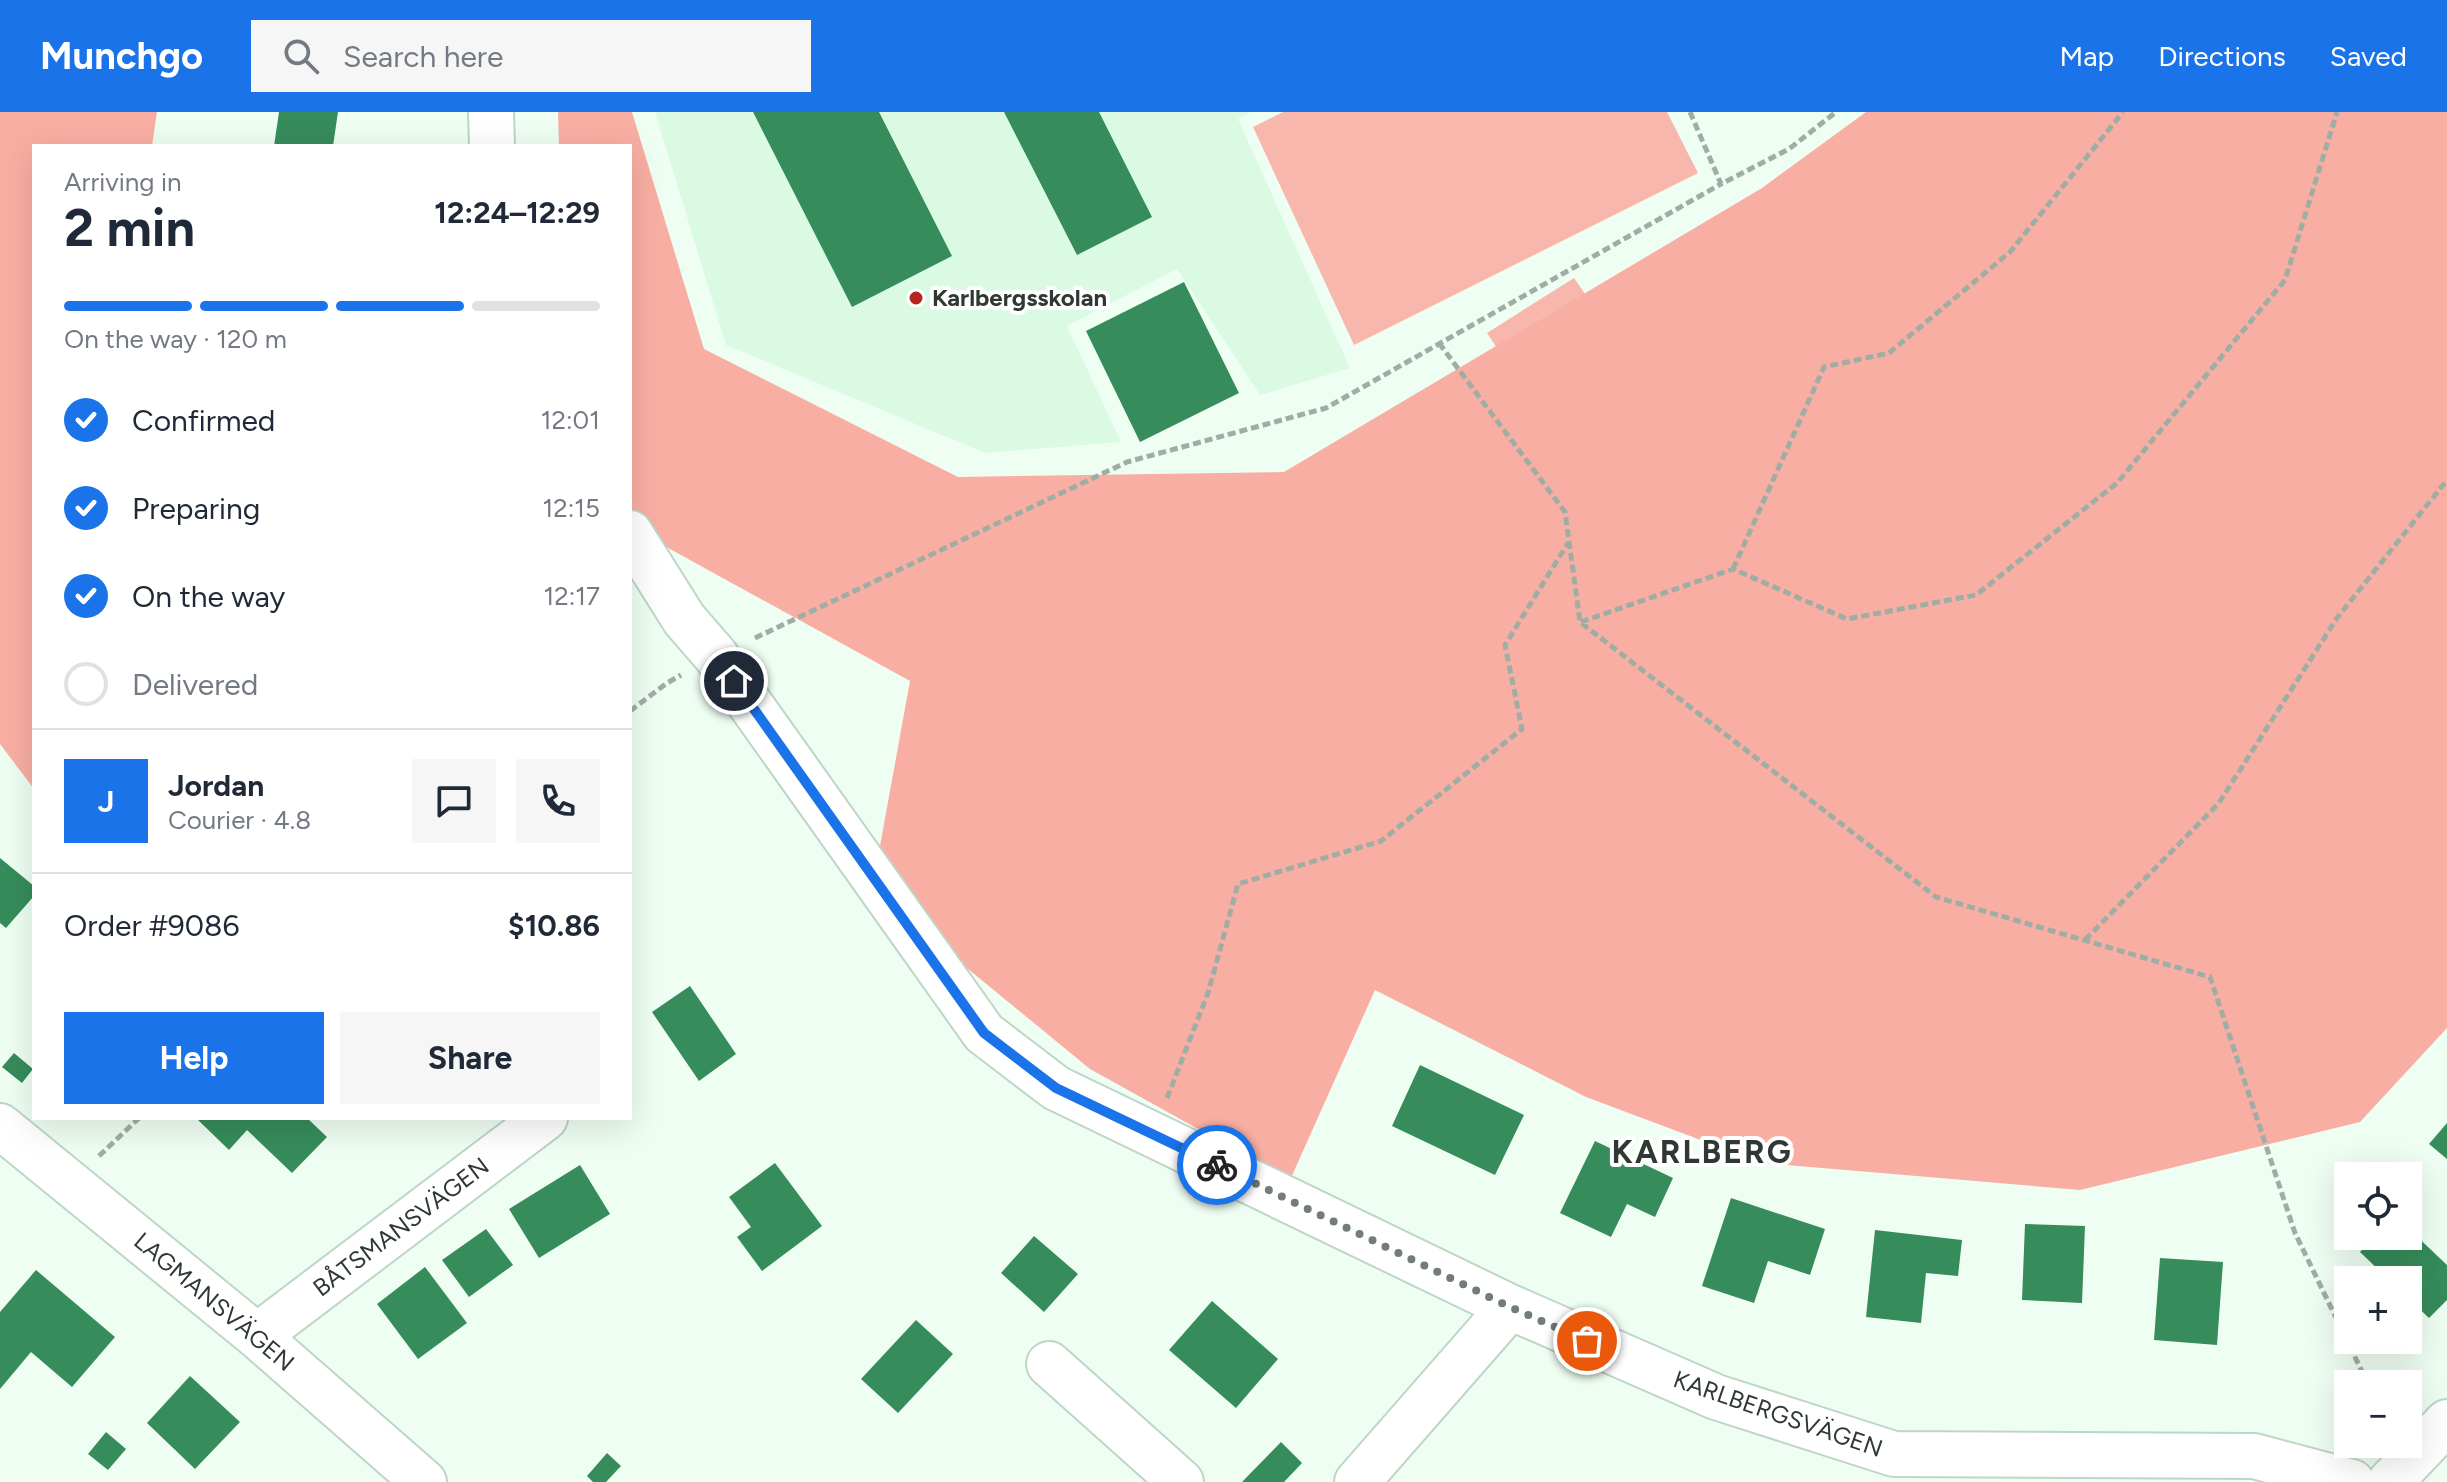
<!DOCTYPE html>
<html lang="en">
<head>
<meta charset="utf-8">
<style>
  :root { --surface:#fff; --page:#f6f6f7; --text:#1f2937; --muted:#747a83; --line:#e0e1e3; --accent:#1a73e8 }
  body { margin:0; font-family:Figtree,sans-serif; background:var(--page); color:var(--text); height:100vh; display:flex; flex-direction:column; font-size:30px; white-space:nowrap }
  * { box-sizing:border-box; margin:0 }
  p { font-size:26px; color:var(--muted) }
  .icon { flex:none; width:44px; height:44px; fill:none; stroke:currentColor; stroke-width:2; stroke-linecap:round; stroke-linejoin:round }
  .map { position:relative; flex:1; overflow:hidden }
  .panel { position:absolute; left:32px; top:32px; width:600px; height:976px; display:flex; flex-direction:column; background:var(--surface); border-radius:0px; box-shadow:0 8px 32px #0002 }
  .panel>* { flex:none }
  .controls { position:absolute; left:2334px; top:1050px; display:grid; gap:16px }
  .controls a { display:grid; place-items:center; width:88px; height:88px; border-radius:0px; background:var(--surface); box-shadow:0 8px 32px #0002; font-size:40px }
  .pin { position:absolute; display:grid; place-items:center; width:68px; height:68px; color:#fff; margin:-34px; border:4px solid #fff; border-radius:50%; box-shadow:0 2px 8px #0007 }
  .courier { position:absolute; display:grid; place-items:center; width:80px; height:80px; margin:-40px; border:6px solid #1a73e8; border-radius:50%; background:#fff; color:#222; box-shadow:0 2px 10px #0007 }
  .headline em { font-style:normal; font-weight:700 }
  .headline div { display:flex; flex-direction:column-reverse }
  .headline { display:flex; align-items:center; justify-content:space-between; height:136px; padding:0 32px }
  h1 { font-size:52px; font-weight:700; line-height:60px }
  .bar { display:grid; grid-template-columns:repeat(4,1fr); gap:12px 8px; align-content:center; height:96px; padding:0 32px }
  .bar i { height:10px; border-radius:6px; background:var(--line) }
  .bar .current { background:var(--accent) }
  .bar p { grid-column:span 4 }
  .line { display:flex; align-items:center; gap:20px; padding:0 32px; border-top:2px solid var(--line) }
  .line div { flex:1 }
  .round { display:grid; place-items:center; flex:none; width:84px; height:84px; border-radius:0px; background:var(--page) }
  ol { padding:0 32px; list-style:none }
  li { display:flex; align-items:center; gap:24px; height:88px }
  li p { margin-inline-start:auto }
  li .icon { padding:8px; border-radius:50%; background:var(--accent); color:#fff; stroke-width:4 }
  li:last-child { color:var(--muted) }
  li i { width:44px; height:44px; border:4px solid var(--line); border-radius:50% }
  .cta { display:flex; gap:16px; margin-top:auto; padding:16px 32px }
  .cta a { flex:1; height:92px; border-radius:0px; background:var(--accent); color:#fff; font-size:32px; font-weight:700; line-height:92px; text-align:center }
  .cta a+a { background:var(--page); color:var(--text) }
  header { display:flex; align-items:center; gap:48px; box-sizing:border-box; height:112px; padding:0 40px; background:var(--accent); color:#fff }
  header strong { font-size:38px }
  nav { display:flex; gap:44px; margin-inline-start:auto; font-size:28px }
  .search { width:560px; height:72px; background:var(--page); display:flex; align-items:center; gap:20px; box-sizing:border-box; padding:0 28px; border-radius:0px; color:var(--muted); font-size:30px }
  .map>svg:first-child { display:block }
  .built { fill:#dafae4 }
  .green { fill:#f8b7ad }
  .forest { fill:#f9aea3 }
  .building { fill:#368c5a }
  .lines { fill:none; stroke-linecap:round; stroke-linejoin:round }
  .minor-casing { stroke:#bed6c5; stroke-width:48 }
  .path { stroke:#a0ada4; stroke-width:5; stroke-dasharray:8 4; stroke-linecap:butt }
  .minor { stroke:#fff; stroke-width:44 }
  .done { stroke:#727d76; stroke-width:8; stroke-dasharray:0 14.4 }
  .route { stroke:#1a73e8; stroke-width:10 }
  .poi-dot { fill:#b52620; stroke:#fff; stroke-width:3 }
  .labels { text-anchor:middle; stroke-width:8; stroke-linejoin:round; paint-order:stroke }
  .poi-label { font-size:24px; font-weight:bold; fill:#2f3832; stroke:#fff; text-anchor:start }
  .street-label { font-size:24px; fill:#2f3832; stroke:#fff }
  .district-label { font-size:32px; font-weight:bold; letter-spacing:2px; fill:#2f3832; stroke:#fff }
</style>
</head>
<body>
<header>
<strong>Munchgo</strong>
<div class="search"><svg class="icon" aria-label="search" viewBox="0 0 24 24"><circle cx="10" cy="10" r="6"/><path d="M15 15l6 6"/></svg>Search here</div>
<nav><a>Map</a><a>Directions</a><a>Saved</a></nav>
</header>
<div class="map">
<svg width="2447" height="1370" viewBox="0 0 2447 1370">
  <rect width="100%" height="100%" fill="#effef3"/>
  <path class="built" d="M655 0H1250L1238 7 1350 256 1260 283 1177 157 1067 214 1121 330 985 341 726 233Z"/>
  <path class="green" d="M1283 0H1667L1698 61 1354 233 1253 15Z
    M1574 166 1603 208 1516 265 1487 221Z"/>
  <path class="forest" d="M0 0H157L152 34H34V677L0 632Z
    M558 0H632L704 237 958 365 1284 360 1762 76 1866 0H2447V916L2360 1010 2080 1078 1762 1051 1586 985 1375 878 1290 1068 1090 957 872 778 910 569 630 415V34H559Z"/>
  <path class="building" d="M279 0H338L333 34H274Z
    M753 0H879L952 144 852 195Z
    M1004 0H1099L1152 105 1077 143Z
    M1184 170 1239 281 1140 330 1086 219Z
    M0 746 34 774V784L6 816 0 811Z
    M690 874 736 942 699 969 652 900Z
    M14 941 33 957 22 971 2 955Z
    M1420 953 1524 1003 1495 1063 1392 1014Z
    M196 1006H307L327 1025 292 1061 247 1018 229 1038Z
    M2447 1011V1047L2429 1032Z
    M1595 1029 1673 1066 1655 1105 1627 1092 1611 1125 1560 1101Z
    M775 1051 822 1114 762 1159 737 1125 751 1115 729 1085Z
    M580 1053 610 1102 539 1146 509 1097Z
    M1731 1086 1825 1117 1810 1163 1768 1149 1754 1191 1702 1174Z
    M2025 1112 2085 1114 2082 1191 2022 1188Z
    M2408 1116 2447 1153V1188L2429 1206 2408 1186V1168H2389L2360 1140 2375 1124H2408Z
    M486 1117 513 1153 469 1185 442 1148Z
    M1875 1118 1962 1128 1958 1164 1926 1161 1921 1211 1866 1205Z
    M1034 1124 1078 1162 1044 1200 1001 1161Z
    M2160 1146 2223 1150 2217 1233 2154 1228Z
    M425 1155 467 1211 418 1247 377 1192Z
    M36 1158 115 1225 72 1275 31 1240 0 1277V1200Z
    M1212 1189 1278 1247 1236 1296 1169 1238Z
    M916 1208 953 1242 898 1301 861 1267Z
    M190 1264 240 1310 195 1357 147 1311Z
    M106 1320 126 1337 108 1358 88 1342Z
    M1281 1330 1302 1351 1284 1370H1242Z
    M607 1341 621 1354 606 1370H593L587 1364Z"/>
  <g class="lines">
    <g class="minor-casing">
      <path id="minor" d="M491 0 492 34
        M630 421 684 507 716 544 984 921 1056 976 1510 1195 1716 1285 1894 1342 2254 1344 2352 1370
        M0 1014 257 1224 424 1370
        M257 1224 545 1006
        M1049 1252 1181 1370
        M1357 1370 1510 1195
        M2390 1370 2447 1310"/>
    </g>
    <path class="path" d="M1690 0 1721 72 1789 37 1836 0
      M1439 231 1565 400 1580 510 1936 785 2210 865 2295 1121 2368 1272
      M1733 457 1824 255 1889 241 2010 140 2123 0
      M1581 510 1733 457 1847 507 1976 483 2117 371 2285 168 2337 0
      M755 526 1127 350 1326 296 1721 72
      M630 599 667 571 681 563
      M2085 828 2219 691 2337 506 2447 368
      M1167 986 1208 881 1238 772 1381 729 1522 617 1505 533 1568 431
      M99 1044 139 1006"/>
    <use href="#minor" class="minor"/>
  </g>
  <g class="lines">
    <path class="done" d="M1217 1053 1510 1195 1587 1229"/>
    <path class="route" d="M734 569 984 921 1056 976 1217 1053"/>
  </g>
  <circle class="poi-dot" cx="916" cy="186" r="8"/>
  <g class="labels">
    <g class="poi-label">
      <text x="932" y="194">Karlbergsskolan</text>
    </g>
    <g class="street-label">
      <text transform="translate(401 1115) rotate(-37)" y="8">BÅTSMANSVÄGEN</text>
      <text transform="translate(214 1190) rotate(40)" y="8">LAGMANSVÄGEN</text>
      <text transform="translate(1778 1302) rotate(19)" y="8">KARLBERGSVÄGEN</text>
    </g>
    <g class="district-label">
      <text x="1702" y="1051">KARLBERG</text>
    </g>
  </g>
</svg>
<div class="controls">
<a><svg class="icon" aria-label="locate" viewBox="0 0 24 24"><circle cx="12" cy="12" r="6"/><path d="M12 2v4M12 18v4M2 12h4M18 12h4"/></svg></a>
<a>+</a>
<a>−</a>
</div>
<div class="pin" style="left:1587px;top:1229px;background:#ea580c"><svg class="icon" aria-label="bag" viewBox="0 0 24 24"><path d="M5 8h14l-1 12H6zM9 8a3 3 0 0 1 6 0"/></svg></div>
<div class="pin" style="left:734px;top:569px;background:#1f2937"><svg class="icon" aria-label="home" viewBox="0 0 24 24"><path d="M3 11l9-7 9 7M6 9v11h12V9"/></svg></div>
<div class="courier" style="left:1217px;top:1053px"><svg class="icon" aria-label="bike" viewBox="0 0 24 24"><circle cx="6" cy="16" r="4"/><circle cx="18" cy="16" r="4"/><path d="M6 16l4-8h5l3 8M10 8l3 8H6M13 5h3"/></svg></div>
<section class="panel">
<div class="headline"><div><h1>2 min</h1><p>Arriving in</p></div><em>12:24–12:29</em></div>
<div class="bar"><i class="current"></i><i class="current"></i><i class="current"></i><i></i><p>On the way · 120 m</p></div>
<ol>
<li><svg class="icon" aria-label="check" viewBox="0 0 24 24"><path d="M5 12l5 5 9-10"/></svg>Confirmed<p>12:01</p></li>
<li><svg class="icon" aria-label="check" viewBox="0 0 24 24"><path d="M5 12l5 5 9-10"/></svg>Preparing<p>12:15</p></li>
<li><svg class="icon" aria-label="check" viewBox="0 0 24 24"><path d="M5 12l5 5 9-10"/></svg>On the way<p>12:17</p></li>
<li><i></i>Delivered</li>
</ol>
<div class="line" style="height:144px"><b class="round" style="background:var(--accent);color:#fff">J</b><div><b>Jordan</b><p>Courier · 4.8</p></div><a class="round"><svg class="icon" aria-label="chat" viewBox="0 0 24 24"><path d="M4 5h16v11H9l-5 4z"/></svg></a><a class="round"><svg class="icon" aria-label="phone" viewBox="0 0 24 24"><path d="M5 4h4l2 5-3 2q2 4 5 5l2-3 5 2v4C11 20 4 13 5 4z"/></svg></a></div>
<div class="line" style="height:104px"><div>Order #9086</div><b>$10.86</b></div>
<div class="cta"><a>Help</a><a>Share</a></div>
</section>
</div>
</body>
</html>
